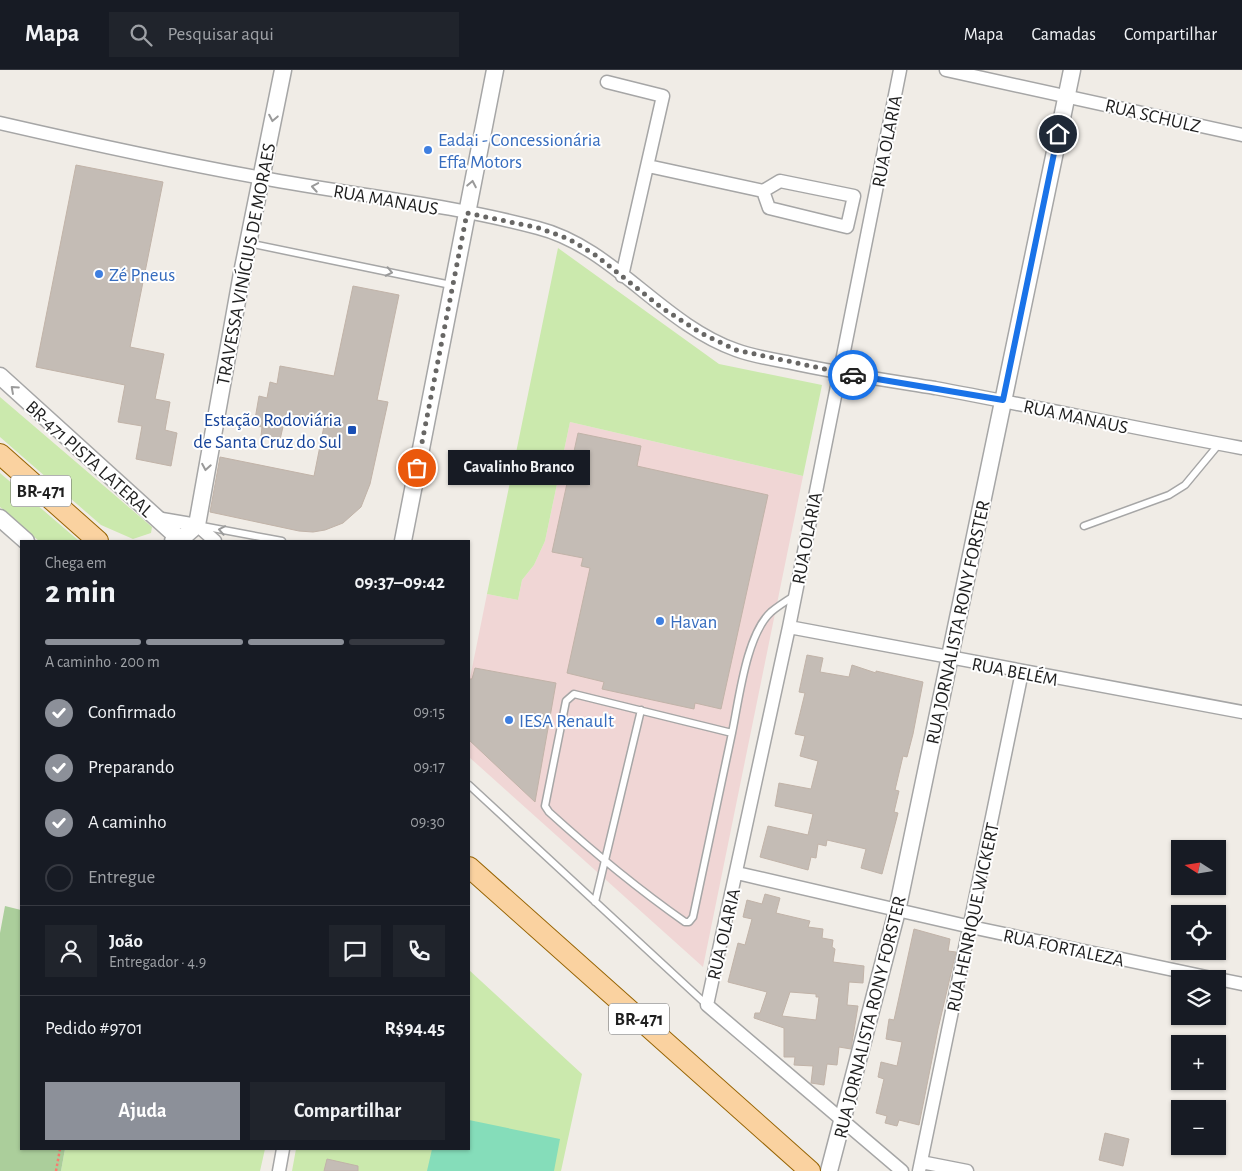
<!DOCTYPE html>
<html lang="pt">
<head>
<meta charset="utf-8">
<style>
  :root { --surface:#171b24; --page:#20242c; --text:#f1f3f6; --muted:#9ea1a6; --line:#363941; --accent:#8c9099 }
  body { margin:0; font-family:"Alegreya Sans",sans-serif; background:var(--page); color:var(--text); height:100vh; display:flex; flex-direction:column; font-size:19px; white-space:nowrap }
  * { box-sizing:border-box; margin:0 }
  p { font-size:16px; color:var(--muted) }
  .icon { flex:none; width:28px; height:28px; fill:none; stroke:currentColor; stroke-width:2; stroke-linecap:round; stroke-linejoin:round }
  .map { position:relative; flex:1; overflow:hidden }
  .side { position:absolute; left:20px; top:470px; width:450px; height:610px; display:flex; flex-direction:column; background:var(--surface); border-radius:0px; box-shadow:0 1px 4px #0004 }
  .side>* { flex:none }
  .needle { width:32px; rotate:282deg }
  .controls { position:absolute; left:1171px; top:770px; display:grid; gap:10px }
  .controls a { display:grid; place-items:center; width:55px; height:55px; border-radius:0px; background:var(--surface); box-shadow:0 1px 4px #0004; font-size:25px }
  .pin { position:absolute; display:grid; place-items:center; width:42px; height:42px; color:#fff; margin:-21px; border:2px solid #fff; border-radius:50%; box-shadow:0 1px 5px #0007 }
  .courier { position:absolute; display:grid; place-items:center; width:50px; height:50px; margin:-25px; border:4px solid #1a73e8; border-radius:50%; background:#fff; color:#222; box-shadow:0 1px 6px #0007 }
  .bubble { position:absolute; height:35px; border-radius:0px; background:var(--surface); box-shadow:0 1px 4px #0004; font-size:16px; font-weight:700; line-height:35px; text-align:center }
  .head em { font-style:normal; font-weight:700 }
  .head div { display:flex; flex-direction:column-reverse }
  .head { display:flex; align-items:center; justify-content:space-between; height:85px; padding:0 25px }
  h1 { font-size:32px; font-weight:700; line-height:38px }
  .bar { display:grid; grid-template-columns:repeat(4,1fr); gap:8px 5px; align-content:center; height:60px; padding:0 25px }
  .bar i { height:6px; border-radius:4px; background:var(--line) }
  .bar .selected { background:var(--accent) }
  .bar p { grid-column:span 4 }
  .line { display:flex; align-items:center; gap:12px; padding:0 25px; border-top:1px solid var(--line) }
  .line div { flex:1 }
  .round { display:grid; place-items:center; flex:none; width:52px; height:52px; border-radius:0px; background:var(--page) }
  ol { padding:0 25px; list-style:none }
  li { display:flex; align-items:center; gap:15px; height:55px }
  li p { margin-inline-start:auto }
  li .icon { padding:5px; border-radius:50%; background:var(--accent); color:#fff; stroke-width:4 }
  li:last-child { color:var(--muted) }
  li i { width:28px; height:28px; border:2px solid var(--line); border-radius:50% }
  .action { display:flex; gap:10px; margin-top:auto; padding:10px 25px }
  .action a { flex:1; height:58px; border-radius:0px; background:var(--accent); color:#fff; font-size:20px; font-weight:700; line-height:58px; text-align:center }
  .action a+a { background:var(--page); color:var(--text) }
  header { display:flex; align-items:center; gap:30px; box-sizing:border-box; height:70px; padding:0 25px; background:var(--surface); border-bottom:1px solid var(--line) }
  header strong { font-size:24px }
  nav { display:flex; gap:28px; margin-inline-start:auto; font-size:18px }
  .search { width:350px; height:45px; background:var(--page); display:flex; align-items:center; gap:12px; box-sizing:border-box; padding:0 18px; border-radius:0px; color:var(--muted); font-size:19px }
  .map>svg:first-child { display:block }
  .commercial { fill:#f0d6d5 }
  .grass { fill:#cbe9ad }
  .forest { fill:#abce9b }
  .pitch { fill:#85ddba }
  .building { fill:#c4bcb5; stroke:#c1b3a8; fill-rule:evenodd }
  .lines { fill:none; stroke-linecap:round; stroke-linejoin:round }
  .service-casing { stroke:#a6a6a6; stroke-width:9 }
  .minor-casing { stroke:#a6a6a6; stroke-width:15 }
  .tertiary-casing { stroke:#a6a6a6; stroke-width:19 }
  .primary-casing { stroke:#976403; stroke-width:22 }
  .path { stroke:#f77c6f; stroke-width:2.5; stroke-dasharray:2.5 2.5; stroke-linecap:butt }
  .service { stroke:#fff; stroke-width:6 }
  .minor { stroke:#fff; stroke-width:12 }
  .tertiary { stroke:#fff; stroke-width:16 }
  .primary { stroke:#fad2a0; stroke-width:20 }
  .oneway { stroke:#9a9a9a }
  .done { stroke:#686765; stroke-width:5; stroke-dasharray:0 9 }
  .route { stroke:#1a73e8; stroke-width:6 }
  .shop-dot { fill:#3f7fe0; stroke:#fff; stroke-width:2 }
  .transit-dot { fill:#1a4fb4; stroke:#fff; stroke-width:2 }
  .labels { text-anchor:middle; stroke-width:4; stroke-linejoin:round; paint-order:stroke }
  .shield { fill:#fff; stroke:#626262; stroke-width:1 }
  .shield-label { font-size:18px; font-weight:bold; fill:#1f1f1f }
  .street-label { font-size:19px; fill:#1f1f1f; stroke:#fff }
  .shop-label { font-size:19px; fill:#366cbe; stroke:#fff; text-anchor:start }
  .transit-label { font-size:19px; fill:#164399; stroke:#fff; text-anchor:end }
</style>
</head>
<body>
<header>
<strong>Mapa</strong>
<div class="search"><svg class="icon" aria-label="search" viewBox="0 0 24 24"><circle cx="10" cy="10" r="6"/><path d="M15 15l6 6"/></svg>Pesquisar aqui</div>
<nav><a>Mapa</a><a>Camadas</a><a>Compartilhar</a></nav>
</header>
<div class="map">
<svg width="1242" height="1101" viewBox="0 0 1242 1101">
  <rect width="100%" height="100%" fill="#f0ece6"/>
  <path class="commercial" d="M570 352 803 406 703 897 469 687V613L487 524 518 530 522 510 534 495 545 471Z"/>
  <path class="grass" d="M558 178 719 294 822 315 803 406 570 352 545 471 534 495 522 510 518 530 487 524Z
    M0 327 152 457 151 463 133 469 101 455 0 367Z
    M0 402V403L79 471H39L0 437Z
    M469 900 582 1004 561 1101H292L296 1079H469Z
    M65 1079H265L260 1101H61Z"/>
  <path class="forest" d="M5 836 21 840V1079H65L61 1101H0V863Z"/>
  <path class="pitch" d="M469 1050 560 1069 554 1101H427L432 1079H469Z"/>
  <path class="building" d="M76 95 163 112 130 277 164 284 155 329 170 332 165 360 177 363 171 396 136 389 142 356 118 352 125 315 36 297Z
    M353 216 399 225 377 330 388 332 370 414 361 437 343 453 325 460 313 462 299 461 210 442 220 387 314 406 325 351 286 343 280 370 261 366 262 357 254 355 259 326 267 328 270 312 277 314 280 296 334 306Z
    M578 363 641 376 637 396 768 425 721 639 695 633 694 639 602 619 604 612 567 603 590 498 581 496 583 488 552 482Z
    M807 585 823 588 820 602 849 607 852 595 876 603V601L923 612 913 664 907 687 903 686 895 720 899 721 894 742 898 743 882 804 861 798 866 779 827 770 826 776 818 774 816 788 811 787 808 800 760 787 768 756 808 765 813 744 775 736 779 713 811 719 818 691 800 686 805 666 795 664 805 623 799 622Z
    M475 598 556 613 535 732 469 670V609H472Z
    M765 824 780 828 776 843 810 851 808 857 823 859 822 868 833 870 832 877 835 879 833 892 864 896 863 913 849 912 847 935 858 936 851 979 839 977 837 995 827 994 824 1015 811 1013 813 996 794 995 795 987H784V958L754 948 755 943H760L767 922 728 912 738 873 745 875 752 849 743 847 747 830 762 834ZM790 922 816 924V927H819L816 950 782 946Z
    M914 859 950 869 948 881 956 882 938 959 919 1055 899 1050 897 1056 885 1053 887 1046 876 1043 884 1009 878 1007 881 992 897 996 902 972 886 969 889 949 894 950Z
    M1105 1063 1129 1069 1123 1096 1099 1090Z
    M327 1089 358 1096V1101H324Z"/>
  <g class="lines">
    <g class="service-casing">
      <path id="service" d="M248 173 451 215
        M202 456 282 471
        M1084 456 1169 425 1185 415 1219 374
        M574 624 732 663 693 847 689 852H685C638 819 592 781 549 742L545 736 566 631Z
        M732 663C739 630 746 565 771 542 778 536 786 531 794 526
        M469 715 707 935
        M595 832 641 640"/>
    </g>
    <g class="minor-casing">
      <path id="minor" d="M900 0 789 557 707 935 902 1101
        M946 0 1242 65
        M607 12 663 26 622 206
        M0 53C87 73 174 92 262 108 353 125 448 134 538 158 613 177 662 254 736 280 752 286 770 289 787 292 836 303 885 310 935 318 1037 337 1139 359 1242 378
        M648 96 763 121 780 111 854 126 847 157 769 138 763 121
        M156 448 197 455 215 471
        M789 557 1242 642
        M737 803 971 857 1216 909
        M1218 909 1242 914
        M921 1092 967 1101
        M279 1101 283 1079
        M919 1101 1022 602"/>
    </g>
    <g class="tertiary-casing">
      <path id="tertiary" d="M0 306 182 471
        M0 448 26 471
        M173 471 180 470 197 455 242 203 283 0
        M403 471 495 0
        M829 1101 897 841 1072 0"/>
    </g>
    <g class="primary-casing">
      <path id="primary" d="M0 384 98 471
        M469 797 810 1101"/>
    </g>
    <path class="path" d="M56 1101 60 1079"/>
    <use href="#service" class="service"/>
    <use href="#minor" class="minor"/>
    <use href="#tertiary" class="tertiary"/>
    <use href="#primary" class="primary"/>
  </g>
  <defs><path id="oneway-chevron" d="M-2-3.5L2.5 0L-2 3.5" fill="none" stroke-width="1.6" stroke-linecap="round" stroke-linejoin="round" transform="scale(1.25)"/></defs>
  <g class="oneway">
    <use href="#oneway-chevron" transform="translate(273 48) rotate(101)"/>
    <use href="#oneway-chevron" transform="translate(472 114) rotate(-79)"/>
    <use href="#oneway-chevron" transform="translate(315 117) rotate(-170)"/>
    <use href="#oneway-chevron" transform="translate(389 202) rotate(12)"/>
    <use href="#oneway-chevron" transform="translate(14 319) rotate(-138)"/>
    <use href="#oneway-chevron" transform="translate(206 397) rotate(100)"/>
    <use href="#oneway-chevron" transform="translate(222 460) rotate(-169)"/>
  </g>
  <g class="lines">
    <path class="done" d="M417 398 467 143 539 158 569 169 594 184 662 238 701 263 736 280 853 305"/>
    <path class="route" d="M853 305 1003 330 1058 64"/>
  </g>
  <g class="shop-dot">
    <circle cx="428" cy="80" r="5"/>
    <circle cx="99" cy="204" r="5"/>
    <circle cx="660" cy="551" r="5"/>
    <circle cx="509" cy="650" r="5"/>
  </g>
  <rect class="transit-dot" x="347" y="355" width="10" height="10" rx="2.5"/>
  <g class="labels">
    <g class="shield">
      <rect x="11" y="405.5" width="60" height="31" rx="4"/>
      <rect x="609" y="933.5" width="60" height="31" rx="4"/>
    </g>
    <g class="shield-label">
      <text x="41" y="427">BR-471</text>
      <text x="639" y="955">BR-471</text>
    </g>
    <g class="street-label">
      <text transform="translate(1153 45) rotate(13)" y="7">RUA SCHULZ</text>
      <text transform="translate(886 71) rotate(-79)" y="7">RUA OLARIA</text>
      <text transform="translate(386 129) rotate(10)" y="7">RUA MANAUS</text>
      <text transform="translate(245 194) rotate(-79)" y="7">TRAVESSA VINÍCIUS DE MORAES</text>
      <text transform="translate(1076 346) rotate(12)" y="7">RUA MANAUS</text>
      <text transform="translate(90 388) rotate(42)" y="7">BR-471 PISTA LATERAL</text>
      <text transform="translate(806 468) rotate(-79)" y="7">RUA OLARIA</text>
      <text transform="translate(957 552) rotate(-78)" y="7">RUA JORNALISTA RONY FORSTER</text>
      <text transform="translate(1015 601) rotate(11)" y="7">RUA BELÉM</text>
      <text transform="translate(972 847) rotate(-78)" y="7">RUA HENRIQUE WICKERT</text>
      <text transform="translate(723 864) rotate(-77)" y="7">RUA OLARIA</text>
      <text transform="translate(1064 877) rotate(12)" y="7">RUA FORTALEZA</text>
      <text transform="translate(869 947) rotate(-76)" y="7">RUA JORNALISTA RONY FORSTER</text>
    </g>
    <g class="shop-label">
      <text x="438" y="76">Eadai - Concessionária<tspan x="438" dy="22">Effa Motors</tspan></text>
      <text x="109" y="211">Zé Pneus</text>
      <text x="670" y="558">Havan</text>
      <text x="519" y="657">IESA Renault</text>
    </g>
    <g class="transit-label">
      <text x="342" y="356">Estação Rodoviária<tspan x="342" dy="22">de Santa Cruz do Sul</tspan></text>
    </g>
  </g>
</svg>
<div class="controls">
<a><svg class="needle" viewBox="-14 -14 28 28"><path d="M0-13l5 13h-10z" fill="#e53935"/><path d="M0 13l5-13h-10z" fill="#9ea1a6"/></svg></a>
<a><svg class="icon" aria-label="locate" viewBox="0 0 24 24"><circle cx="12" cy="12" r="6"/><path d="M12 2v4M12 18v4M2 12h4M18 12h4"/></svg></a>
<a><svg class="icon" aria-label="layers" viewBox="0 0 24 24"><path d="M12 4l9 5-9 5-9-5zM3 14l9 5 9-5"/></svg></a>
<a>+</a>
<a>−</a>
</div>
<div class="pin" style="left:417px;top:398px;background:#ea580c"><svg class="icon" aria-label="bag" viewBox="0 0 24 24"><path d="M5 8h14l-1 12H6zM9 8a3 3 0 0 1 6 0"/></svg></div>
<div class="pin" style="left:1058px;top:64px;background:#1f2937"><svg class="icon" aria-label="home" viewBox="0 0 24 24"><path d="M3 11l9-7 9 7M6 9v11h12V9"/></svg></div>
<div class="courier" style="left:853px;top:305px"><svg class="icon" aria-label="car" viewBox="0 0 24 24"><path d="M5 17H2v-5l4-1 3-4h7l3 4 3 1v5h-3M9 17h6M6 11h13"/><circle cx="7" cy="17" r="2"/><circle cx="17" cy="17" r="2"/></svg></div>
<div class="bubble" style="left:448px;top:380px;width:142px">Cavalinho Branco</div>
<section class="side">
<div class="head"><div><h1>2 min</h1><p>Chega em</p></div><em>09:37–09:42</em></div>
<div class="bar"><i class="selected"></i><i class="selected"></i><i class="selected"></i><i></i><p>A caminho · 200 m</p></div>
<ol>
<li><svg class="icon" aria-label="check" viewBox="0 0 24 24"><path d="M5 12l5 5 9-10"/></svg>Confirmado<p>09:15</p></li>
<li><svg class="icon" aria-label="check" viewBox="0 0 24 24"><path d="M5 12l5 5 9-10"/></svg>Preparando<p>09:17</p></li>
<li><svg class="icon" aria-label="check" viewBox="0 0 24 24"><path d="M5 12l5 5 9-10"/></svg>A caminho<p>09:30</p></li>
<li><i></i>Entregue</li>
</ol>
<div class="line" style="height:90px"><a class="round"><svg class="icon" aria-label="person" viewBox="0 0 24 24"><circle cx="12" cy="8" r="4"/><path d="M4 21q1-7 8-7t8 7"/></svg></a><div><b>João</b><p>Entregador · 4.9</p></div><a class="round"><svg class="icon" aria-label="chat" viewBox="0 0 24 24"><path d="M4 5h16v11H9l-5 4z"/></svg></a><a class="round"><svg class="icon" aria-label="phone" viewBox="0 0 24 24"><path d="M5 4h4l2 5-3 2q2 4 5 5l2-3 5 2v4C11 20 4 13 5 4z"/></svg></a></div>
<div class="line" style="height:65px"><div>Pedido #9701</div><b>R$94.45</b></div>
<div class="action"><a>Ajuda</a><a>Compartilhar</a></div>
</section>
</div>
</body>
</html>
